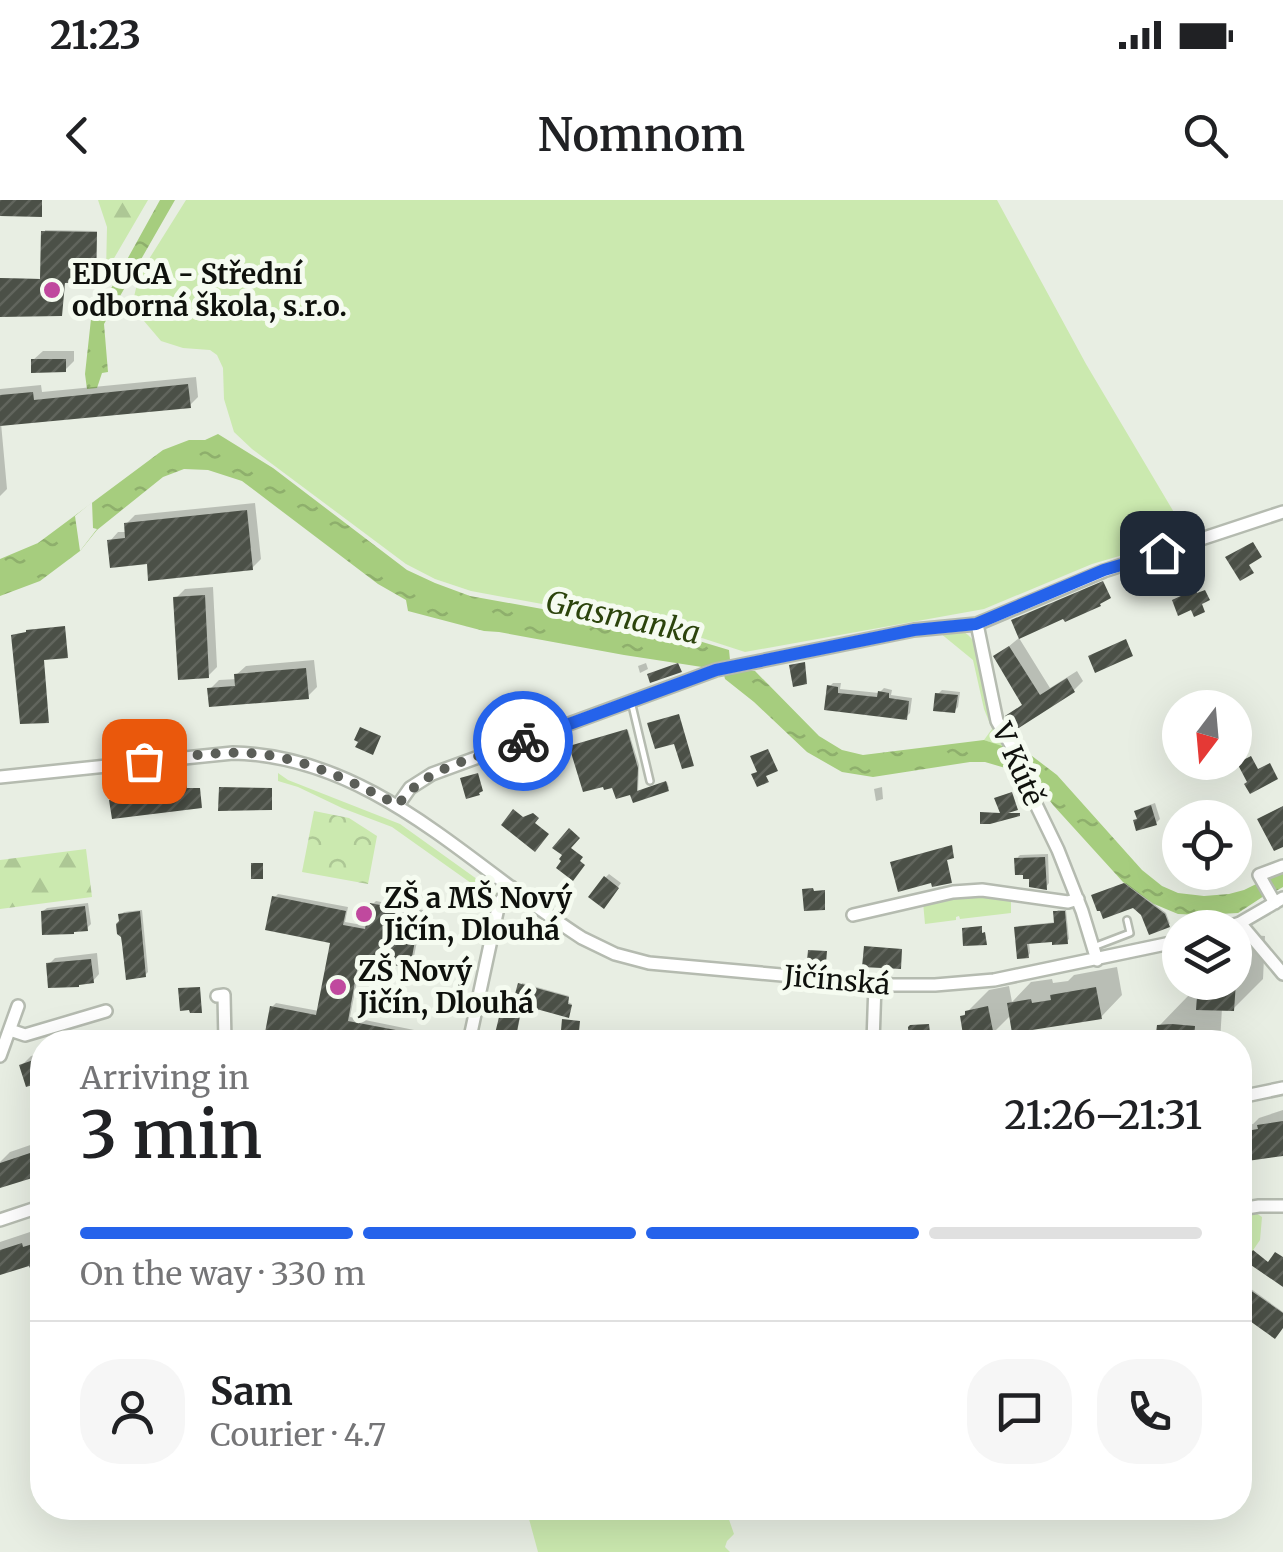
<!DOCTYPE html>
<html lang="en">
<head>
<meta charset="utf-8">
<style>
  :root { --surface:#fff; --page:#f6f6f6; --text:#202124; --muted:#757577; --line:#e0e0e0; --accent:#2563eb }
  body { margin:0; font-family:Merriweather,serif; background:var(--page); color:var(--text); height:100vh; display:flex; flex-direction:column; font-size:38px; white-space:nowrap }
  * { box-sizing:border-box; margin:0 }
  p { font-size:32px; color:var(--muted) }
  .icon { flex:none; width:55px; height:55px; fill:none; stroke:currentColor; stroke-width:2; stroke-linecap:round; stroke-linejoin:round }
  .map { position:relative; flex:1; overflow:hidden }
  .drawer { position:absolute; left:30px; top:830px; width:1222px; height:490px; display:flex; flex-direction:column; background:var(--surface); border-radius:40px; box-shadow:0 10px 40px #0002 }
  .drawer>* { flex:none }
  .needle { width:65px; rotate:196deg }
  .buttons { position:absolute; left:1162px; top:490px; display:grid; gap:20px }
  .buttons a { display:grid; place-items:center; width:90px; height:90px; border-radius:50%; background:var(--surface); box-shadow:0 10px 40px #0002; font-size:50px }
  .pin { position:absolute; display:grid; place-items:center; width:85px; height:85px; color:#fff; margin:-42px; border-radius:20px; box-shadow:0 5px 15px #0006 }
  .courier { position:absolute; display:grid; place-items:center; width:100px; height:100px; margin:-50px; border:8px solid #2563eb; border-radius:50%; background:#fff; color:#222; box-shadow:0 2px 12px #0007 }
  .headline em { font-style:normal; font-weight:600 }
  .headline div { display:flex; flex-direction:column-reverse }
  .headline { display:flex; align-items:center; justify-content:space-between; height:170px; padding:0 50px }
  h1 { font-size:65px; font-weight:600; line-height:75px }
  .bar { display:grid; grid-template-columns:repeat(4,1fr); gap:15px 10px; align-content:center; height:120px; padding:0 50px }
  .bar i { height:12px; border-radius:8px; background:var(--line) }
  .bar .current { background:var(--accent) }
  .bar p { grid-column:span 4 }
  .line { display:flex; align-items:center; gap:25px; padding:0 50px; border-top:2px solid var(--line) }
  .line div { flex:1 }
  .round { display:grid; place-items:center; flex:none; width:105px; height:105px; border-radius:40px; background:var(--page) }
  .status { display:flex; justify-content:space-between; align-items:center; height:70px; padding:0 50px; background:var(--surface); direction:ltr }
  .status svg { height:28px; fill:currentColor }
  header { display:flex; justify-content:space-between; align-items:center; height:130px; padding:0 50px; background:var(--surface); font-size:45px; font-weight:600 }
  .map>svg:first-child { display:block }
  .green { fill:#cbe9af }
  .forest { fill:url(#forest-firs) }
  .park { fill:url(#park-crowns) }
  .water { fill:url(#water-ripples) }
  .pier { fill:#e8eee3 }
  .shadow { fill:#0003 }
  .building { fill:url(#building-hatch) }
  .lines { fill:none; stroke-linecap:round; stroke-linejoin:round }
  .lane-casing { stroke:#b5bbb0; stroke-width:10 }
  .street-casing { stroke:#b5bbb0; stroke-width:16 }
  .lane { stroke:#fff; stroke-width:5 }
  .street { stroke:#fff; stroke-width:11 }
  .done { stroke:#5b5e58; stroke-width:10; stroke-dasharray:0 18 }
  .route { stroke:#2563eb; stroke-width:12 }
  .poi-dot { fill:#c0499e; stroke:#f5fbf0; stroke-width:4 }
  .labels { text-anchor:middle; stroke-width:10; stroke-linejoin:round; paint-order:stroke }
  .poi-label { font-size:28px; font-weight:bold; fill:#0f110d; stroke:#f5fbf0; text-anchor:start }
  .street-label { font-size:28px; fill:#0f110d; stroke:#f5fbf0 }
  .water-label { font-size:30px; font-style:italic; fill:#2c440c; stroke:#f5fbf0 }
</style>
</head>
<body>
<div class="status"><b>21:23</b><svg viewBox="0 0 49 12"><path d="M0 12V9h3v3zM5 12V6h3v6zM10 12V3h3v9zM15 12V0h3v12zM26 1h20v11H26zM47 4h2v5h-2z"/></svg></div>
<header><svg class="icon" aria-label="back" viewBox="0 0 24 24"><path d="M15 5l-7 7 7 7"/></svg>Nomnom<svg class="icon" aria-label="search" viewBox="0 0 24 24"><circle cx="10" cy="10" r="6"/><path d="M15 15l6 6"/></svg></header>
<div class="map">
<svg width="1283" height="1352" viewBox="0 0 1283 1352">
  <defs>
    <pattern id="forest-firs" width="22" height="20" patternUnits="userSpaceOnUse" patternTransform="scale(2.5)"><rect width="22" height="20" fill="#cbe9af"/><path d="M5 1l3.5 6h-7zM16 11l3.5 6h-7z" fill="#adc795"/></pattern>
    <pattern id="park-crowns" width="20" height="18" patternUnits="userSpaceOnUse" patternTransform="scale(2.5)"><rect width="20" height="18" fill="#cbe9af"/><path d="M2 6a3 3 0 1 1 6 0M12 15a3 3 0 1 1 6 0" fill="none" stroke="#adc795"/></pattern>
    <pattern id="water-ripples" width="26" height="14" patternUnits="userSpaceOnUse" patternTransform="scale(2.5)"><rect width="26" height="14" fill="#a6cd7e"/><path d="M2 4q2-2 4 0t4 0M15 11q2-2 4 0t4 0" fill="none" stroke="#8eaf6c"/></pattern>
    <pattern id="building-hatch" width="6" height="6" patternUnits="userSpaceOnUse" patternTransform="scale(2.5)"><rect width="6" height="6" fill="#4b5047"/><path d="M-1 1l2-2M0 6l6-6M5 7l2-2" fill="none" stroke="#61655d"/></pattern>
  </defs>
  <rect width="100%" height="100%" fill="#e8eee3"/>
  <path class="green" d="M186 0H997L1086 164 1188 336 1092 364 984 409 745 452 668 427 471 391 435 379 406 364 252 249 234 232 224 199 223 168 217 155 210 150 183 148 161 141 144 121 134 97 139 75Z
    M959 430C987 439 984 486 990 510 993 523 1001 536 1006 548L984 540 992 529 984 509 973 460 940 433Z
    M278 573 288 580 400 624 513 705 509 710 392 627 342 608 298 587 278 581Z
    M982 696 1011 699V713L960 719 959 716 956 717V720L925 724 923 702Z
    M1256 1013 1262 1017 1260 1040 1245 1062 1242 1060 1248 1051 1240 1045V1016Z
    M526 1308H725L734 1334 727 1341 725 1347 730 1352H538Z"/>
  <path class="forest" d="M98 0H148L106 72 107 27Z
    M86 649 92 697 0 709V660Z"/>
  <path class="park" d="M314 611 349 618 377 636 368 684 302 672Z"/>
  <path class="water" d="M160 0H175L104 124 108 172 102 173 97 188 87 189 85 174 91 119 103 103Z
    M218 234 273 268 407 370 435 383 470 396 669 432 729 450 730 460 745 470 755 471 819 536 842 550 863 555 984 540 1032 556 1057 575 1142 670 1162 686 1178 693 1204 696 1229 694 1244 690 1283 671V687L1276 691 1273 690 1238 713 1201 715 1178 714 1154 704 1123 682 1053 605 1032 576 985 562H970L873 577 842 572 807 552 754 502 725 479 724 475 709 465 702 467 624 455 499 432 484 431 408 411 406 400 378 384 242 281 208 270 184 269 163 277 97 330 80 351 40 381 0 396V359L38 343 163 250 189 240H205Z"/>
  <path class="pier" d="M92 302 93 328 97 329 80 351 75 316Z"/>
  <path class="shadow" d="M45 30 97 31 96 80H65L0 115V78L43 79Z
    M43 151H74V161L65 170 33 160Z
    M196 177 198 197 190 205 1 223 7 289 0 296V189L41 185 42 192Z
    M255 303 261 359 252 368 149 362 110 341 118 332H127L126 324 135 315Z
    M213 387 217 467 208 476 176 398 185 389Z
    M1019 438 1050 488 1077 471 1083 481 1074 490 1015 528 1009 516 1024 503 996 457Z
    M314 460 317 487 308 496 210 489 219 480 237 479 236 475 246 466Z
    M646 463 648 469 640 473 638 466Z
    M833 483H841L840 489 879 493 884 488 892 490 891 495 912 498 910 513 906 517 827 508 830 486Z
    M942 490 960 492 958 507 954 511 938 494Z
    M628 530 639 565 638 592 667 582 669 588 634 600 632 592 617 596 614 585 606 587 605 583 585 589 572 547Z
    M882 587 883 599 876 601 874 589Z
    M1155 603 1160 619 1156 623 1139 618 1137 612 1141 608Z
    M1048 654 1049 683 1046 687 1031 676 1016 659 1020 655Z
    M1192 672H1203L1205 676 1194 680Z
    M609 674 621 683 607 702 605 678Z
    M1126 683 1166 713 1170 724 1143 713 1133 705 1096 694Z
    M278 694 348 707 345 722 368 726 372 705 376 701 423 710 413 762 409 765 362 756 350 817 424 832 423 834 446 838 445 842H342L318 838 315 842H303L267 836 272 807 276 803 319 811 333 741 274 698Z
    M88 703 91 724 87 728 43 711 47 708Z
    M142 710 148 772 145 775 121 715 124 712Z
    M1058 710H1066L1069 739 1067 741 1029 742 1030 753 1028 756 1017 728 1019 726 1057 722 1056 712Z
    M1235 734 1265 736 1263 779 1233 809 1222 808 1220 842H1158L1159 826 1188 796 1199 797 1235 782Z
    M97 753 99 774 93 781 49 764 55 758Z
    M1117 767 1122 795 1101 817 1012 814 993 833 962 817 989 790 1009 786 1012 802 1031 782 1052 779 1053 783 1068 781 1074 775Z
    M522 783 569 796 568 802 572 804 569 813 523 803 515 842H495L507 793 518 794Z
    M105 832 108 842H74Z
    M206 837V842H182L183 839Z
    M42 853V880L28 884 22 865 31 856Z
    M1283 910V952L1240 959V926L1253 924 1259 918Z
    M42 941V972L2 985 0 962 10 952Z
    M36 1030 37 1035 42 1033V1063L32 1067 31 1063 0 1073V1042Z
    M1240 1081 1283 1112V1126L1249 1117 1240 1130Z"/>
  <path class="building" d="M0 0H42V17L0 16Z
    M41 31 97 32 96 83H65L62 116 0 117V78L40 79Z
    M31 159H66V172L31 173Z
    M188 184 191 208 0 226V195L33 192 34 200Z
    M247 310 253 370 148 381 147 364 110 368 107 340 125 338 124 323Z
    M1253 342 1262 357 1249 365 1254 373 1240 381 1225 357Z
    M1103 381 1111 398 1100 404 1101 406 1065 422 1063 419 1019 439 1011 420Z
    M1196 389 1197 393 1205 390 1210 400 1202 404 1205 412 1194 417 1191 410 1178 416 1172 400Z
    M205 395 209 478 178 480 173 397Z
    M65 426 68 458 44 460 49 523 20 524 11 435 26 432V430Z
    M1126 439 1133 456 1095 473 1088 456Z
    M1009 446 1040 495 1067 478 1075 492 1014 531 1005 516 1022 505 993 456Z
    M805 462 807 484 793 487 789 465Z
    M678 463 682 472 650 483 647 474Z
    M306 468 309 499 209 507 207 488 235 486 234 474Z
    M827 485 838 487V493L877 497 878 491 889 493V498L909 501 907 520 824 510Z
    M935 493 958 495 955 513 933 511Z
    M679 514 694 566 682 569 674 544 655 549 647 523Z
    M360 527 381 536 373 555 355 547 358 542 354 540Z
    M627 529 638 568 637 591 666 581 669 591 633 603 630 595 616 599 612 588 604 590 603 587 583 592 569 546Z
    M768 549 778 571 766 576 769 582 757 587 751 574 757 572 750 556Z
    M1251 556 1258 569 1270 563 1278 579 1250 594 1244 584 1247 582 1237 563Z
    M478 573 483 591 479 593 480 595 466 599 460 578Z
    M185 575 187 588H200L202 608 112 619 109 600 164 592 163 578Z
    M219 587 272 588V610L218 611Z
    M1012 592 1018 610 1008 613H1020V616L990 624H980V612L1000 613 994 598Z
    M1151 605 1157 625 1136 631 1133 620 1137 619 1134 611Z
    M1283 606V647L1274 651 1257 619Z
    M513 609 523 617 533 613 539 618 535 623 549 634 535 652 501 625Z
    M569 628 580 638 571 648 583 657 580 661 585 665 573 681 556 668 561 661 559 659 562 655 552 648Z
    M952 645 954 658 947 660 952 683 932 687 931 683 898 692 890 662Z
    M1045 657 1047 690 1029 687V679H1023V675H1015L1014 658Z
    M251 663H263V679H251Z
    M604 676 619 688 604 709 588 697Z
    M1124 683 1165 714 1170 727 1149 735 1141 715 1133 708 1103 719 1100 711H1097L1091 695Z
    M813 688 814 691 825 690V710L804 711 802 689Z
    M272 696 346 711 343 725 365 729 370 703 420 713 410 768 359 759 348 821 433 837 432 842H329L316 840 315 842H291L264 838 270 806 316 815 330 743 265 730Z
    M85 706 88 731 74 732V734L42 735 41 711Z
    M140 711 146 777 126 780 122 744 121 737 117 734 116 724 119 721 118 714Z
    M1053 711H1065L1068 744 1052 745V742L1027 744 1029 758 1017 759 1014 727 1054 723Z
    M982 726V733L985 732 987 745 963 746 962 728Z
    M864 746 902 749 901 769 862 767Z
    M808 750 827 751 826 763 807 761Z
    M91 759 94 783 79 785V787L48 788 46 763Z
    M1198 782H1236L1234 811 1196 810Z
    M518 783 569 797 568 804 572 805 569 818 522 805 515 842H493L505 792 515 794Z
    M200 787 202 813H190L189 810 180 811 178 788Z
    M1096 787 1102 819 1012 833 1007 803 1031 799 1032 803 1051 800 1050 795Z
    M988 806 994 836 964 841 960 816 965 815V811Z
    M562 819 580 821 578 842H560Z
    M929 824 931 842H912L909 840 908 827 910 825Z
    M1172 824 1195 826 1194 842H1155L1157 825Z
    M42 857V882L26 887 19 865Z
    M1283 921V956L1240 962V932L1258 929 1257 925Z
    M42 949V975L0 988V963Z
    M42 1041V1066L31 1070 29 1066 0 1075V1050L22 1043 23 1047Z
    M1253 1050 1268 1062 1275 1052 1283 1057V1087L1245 1061Z
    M1240 1083 1283 1113V1128L1275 1139 1240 1114Z"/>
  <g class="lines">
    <g class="lane-casing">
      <path id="lane" d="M631 501 650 581
        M1096 746 1130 733 1127 720"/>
    </g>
    <g class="street-casing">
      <path id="street" d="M977 424 997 521 1015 552 1028 588 1058 650 1082 711 1097 760
        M0 577 233 553C373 556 471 667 582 738L615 754 649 763 893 785H935L994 780 1180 741
        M398 605 410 588 432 574 716 470 914 430 977 424 1104 371 1283 312
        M1275 703 1259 675 1283 666
        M853 715 953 692 982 690 1068 702 1078 699
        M1240 723 1283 774
        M1225 728 1240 723 1283 698
        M217 796 224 795 225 842
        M10 830 25 835 106 811
        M469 842 499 703 511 687
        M873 842 875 784
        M0 856 18 806
        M1240 897 1283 888
        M1240 1009 1259 1006H1283
        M0 1020 42 1006"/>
    </g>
    <use href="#lane" class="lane"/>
    <use href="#street" class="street"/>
  </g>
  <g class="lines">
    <path class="done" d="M144 561C182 557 222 550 260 554 310 560 354 583 398 605 425 566 481 557 523 541"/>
    <path class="route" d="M523 541 716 470 914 430 976 424 1104 370 1162 353"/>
  </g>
  <g class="poi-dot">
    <circle cx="52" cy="90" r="10"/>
    <circle cx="364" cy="714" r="10"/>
    <circle cx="338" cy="787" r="10"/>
  </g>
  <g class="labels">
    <g class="poi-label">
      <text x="72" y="84">EDUCA - Střední<tspan x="72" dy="32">odborná škola, s.r.o.</tspan></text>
      <text x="384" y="708">ZŠ a MŠ Nový<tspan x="384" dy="32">Jičín, Dlouhá</tspan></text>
      <text x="358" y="781">ZŠ Nový<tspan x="358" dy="32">Jičín, Dlouhá</tspan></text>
    </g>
    <g class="street-label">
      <text transform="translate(1018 564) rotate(66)" y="10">V Kútě</text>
      <text transform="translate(837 780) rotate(5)" y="10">Jičínská</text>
    </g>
    <g class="water-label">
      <text transform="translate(623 418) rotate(12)" y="10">Grasmanka</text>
    </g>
  </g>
</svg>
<div class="buttons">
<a><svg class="needle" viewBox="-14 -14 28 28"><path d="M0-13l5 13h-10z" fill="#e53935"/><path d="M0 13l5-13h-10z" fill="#757577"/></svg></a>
<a><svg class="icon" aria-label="locate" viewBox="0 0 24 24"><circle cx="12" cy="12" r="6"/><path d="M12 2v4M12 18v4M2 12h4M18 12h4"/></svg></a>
<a><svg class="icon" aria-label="layers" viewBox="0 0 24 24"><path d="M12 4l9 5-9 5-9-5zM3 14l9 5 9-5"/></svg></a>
</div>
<div class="pin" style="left:144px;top:561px;background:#ea580c"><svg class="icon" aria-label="bag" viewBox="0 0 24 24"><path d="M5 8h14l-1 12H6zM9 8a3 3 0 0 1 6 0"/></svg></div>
<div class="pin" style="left:1162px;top:353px;background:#1f2937"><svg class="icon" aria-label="home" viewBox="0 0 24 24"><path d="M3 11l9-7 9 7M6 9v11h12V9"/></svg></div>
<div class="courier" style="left:523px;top:541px"><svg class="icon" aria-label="bike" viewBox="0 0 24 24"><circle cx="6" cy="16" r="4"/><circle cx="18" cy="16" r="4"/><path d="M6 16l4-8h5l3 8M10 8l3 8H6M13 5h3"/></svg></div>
<section class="drawer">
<div class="headline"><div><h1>3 min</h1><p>Arriving in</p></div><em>21:26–21:31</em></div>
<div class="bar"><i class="current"></i><i class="current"></i><i class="current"></i><i></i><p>On the way · 330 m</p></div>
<div class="line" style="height:180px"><a class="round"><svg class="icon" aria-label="person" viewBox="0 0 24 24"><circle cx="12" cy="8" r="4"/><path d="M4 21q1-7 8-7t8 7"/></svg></a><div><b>Sam</b><p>Courier · 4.7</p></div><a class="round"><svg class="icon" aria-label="chat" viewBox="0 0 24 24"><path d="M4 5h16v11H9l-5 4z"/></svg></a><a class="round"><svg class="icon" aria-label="phone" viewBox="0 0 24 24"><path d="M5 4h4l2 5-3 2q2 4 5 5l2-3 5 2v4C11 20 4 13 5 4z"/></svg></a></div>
</section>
</div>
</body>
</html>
